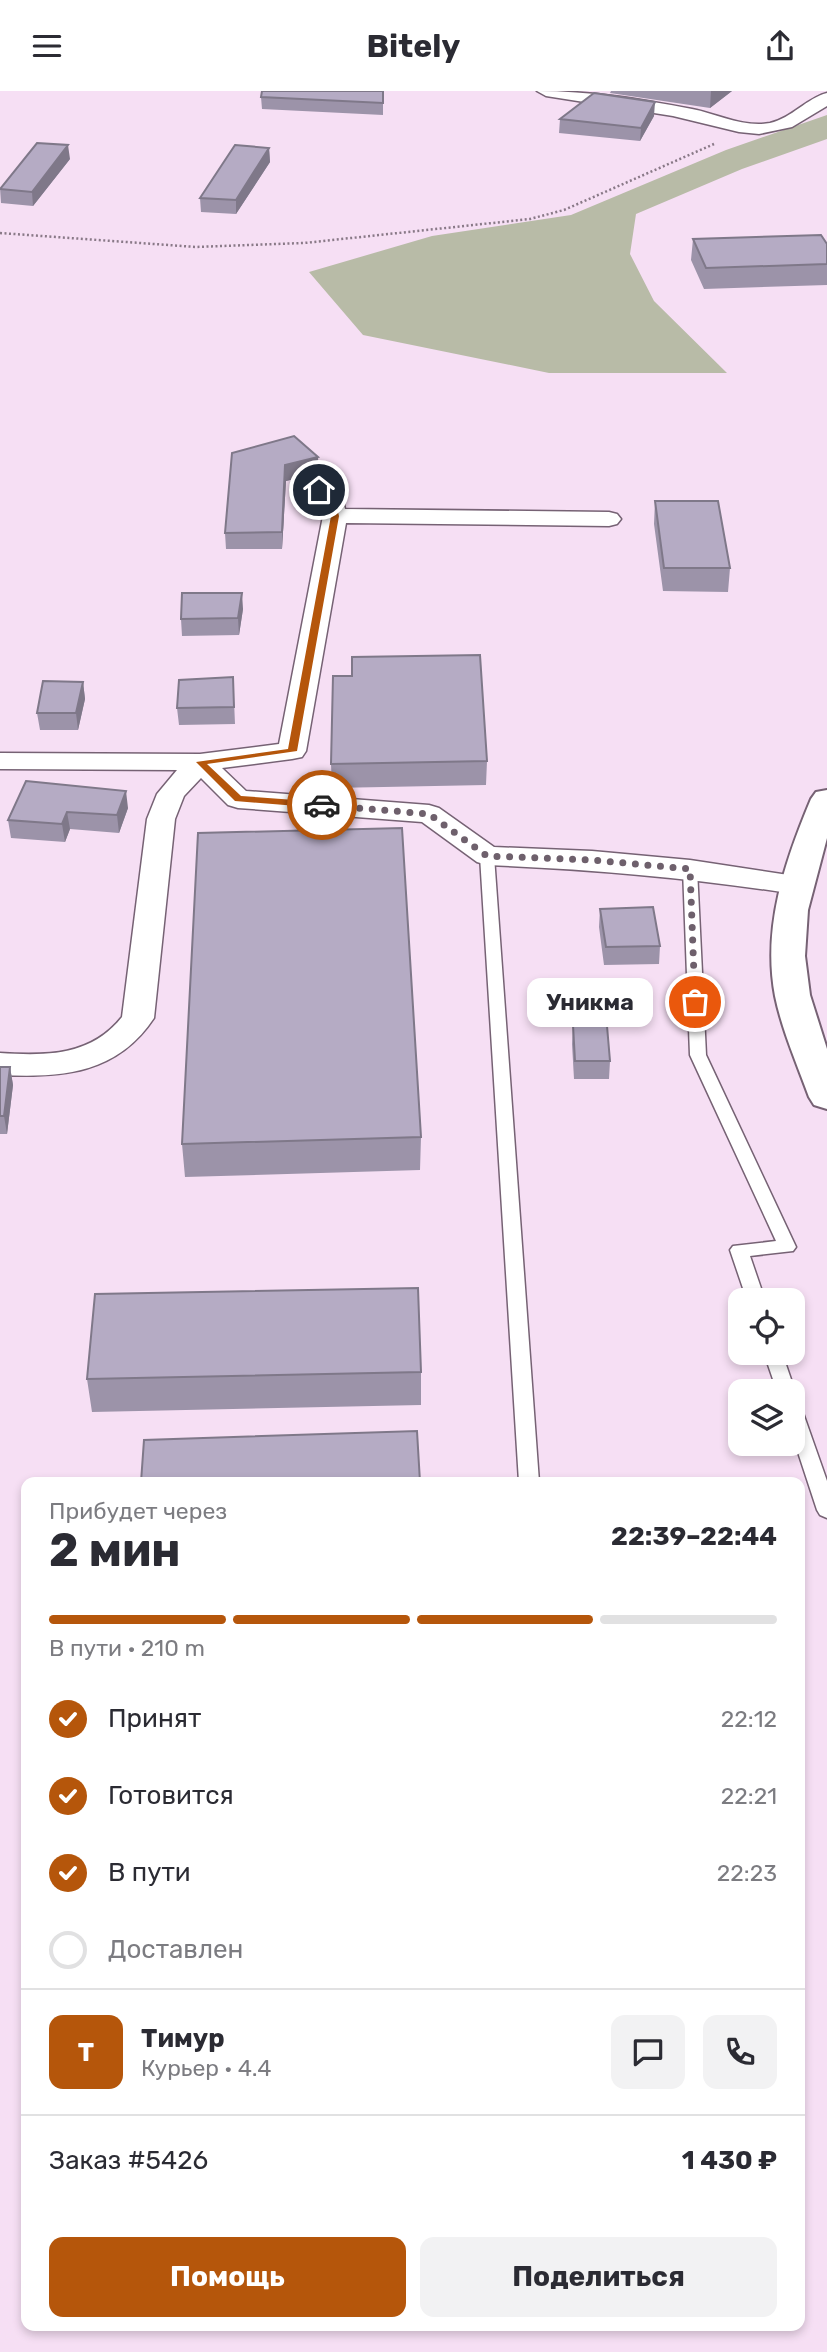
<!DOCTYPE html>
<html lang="ru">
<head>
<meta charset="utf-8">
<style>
  :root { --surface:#fff; --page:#f2f2f3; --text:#2b2b33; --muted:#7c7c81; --line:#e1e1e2; --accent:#b5560b }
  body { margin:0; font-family:Rubik,sans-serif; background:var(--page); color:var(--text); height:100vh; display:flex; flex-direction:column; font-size:26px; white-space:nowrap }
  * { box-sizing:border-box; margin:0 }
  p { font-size:23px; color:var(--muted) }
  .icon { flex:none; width:38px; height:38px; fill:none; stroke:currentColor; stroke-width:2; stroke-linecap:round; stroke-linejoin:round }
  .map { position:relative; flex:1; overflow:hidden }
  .drawer { position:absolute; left:21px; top:1386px; width:784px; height:854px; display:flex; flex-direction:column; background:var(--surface); border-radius:14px; box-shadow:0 4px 10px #0003 }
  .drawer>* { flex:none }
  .tools { position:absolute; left:728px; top:1197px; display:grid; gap:14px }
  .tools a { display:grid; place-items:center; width:77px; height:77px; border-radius:14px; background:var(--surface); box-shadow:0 4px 10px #0003; font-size:35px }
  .pin { position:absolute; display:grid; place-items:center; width:60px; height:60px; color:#fff; margin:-30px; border:4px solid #fff; border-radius:50%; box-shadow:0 2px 7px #0007 }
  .courier { position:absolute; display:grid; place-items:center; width:70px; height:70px; margin:-35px; border:5px solid #b5560b; border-radius:50%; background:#fff; color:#222; box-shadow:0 2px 9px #0007 }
  .bubble { position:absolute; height:49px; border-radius:14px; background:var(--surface); box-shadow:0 4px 10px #0003; font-size:23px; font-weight:700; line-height:49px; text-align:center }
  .overview em { font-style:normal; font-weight:700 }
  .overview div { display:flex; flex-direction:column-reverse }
  .overview { display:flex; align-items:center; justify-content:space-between; height:119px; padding:0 28px }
  h1 { font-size:46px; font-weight:700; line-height:52px }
  .bar { display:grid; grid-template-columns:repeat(4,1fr); gap:10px 7px; align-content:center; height:84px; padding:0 28px }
  .bar i { height:9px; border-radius:5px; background:var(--line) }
  .bar .selected { background:var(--accent) }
  .bar p { grid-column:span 4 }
  .line { display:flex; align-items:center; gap:18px; padding:0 28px; border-top:2px solid var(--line) }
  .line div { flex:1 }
  .round { display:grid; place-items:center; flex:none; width:74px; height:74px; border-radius:14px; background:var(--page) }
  ol { padding:0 28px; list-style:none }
  li { display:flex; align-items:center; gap:21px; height:77px }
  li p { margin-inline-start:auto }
  li .icon { padding:7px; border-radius:50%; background:var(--accent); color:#fff; stroke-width:4 }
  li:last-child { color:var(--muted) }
  li i { width:38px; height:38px; border:4px solid var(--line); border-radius:50% }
  .primary-button { display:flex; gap:14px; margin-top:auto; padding:14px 28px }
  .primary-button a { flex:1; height:80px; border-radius:14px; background:var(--accent); color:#fff; font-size:28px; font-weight:700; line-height:80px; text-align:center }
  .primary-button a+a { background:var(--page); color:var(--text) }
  header { display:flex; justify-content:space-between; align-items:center; height:91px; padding:0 28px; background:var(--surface); font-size:32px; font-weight:700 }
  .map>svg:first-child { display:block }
  .green { fill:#b8bba7 }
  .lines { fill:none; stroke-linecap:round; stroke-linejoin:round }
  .service-casing { stroke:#766274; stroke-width:3 }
  .minor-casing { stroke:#766274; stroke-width:3 }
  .primary-casing { stroke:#766274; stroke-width:4 }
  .path { stroke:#897987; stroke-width:2.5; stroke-dasharray:2 2.5; stroke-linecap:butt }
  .service { fill:#fff; fill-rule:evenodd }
  .minor { fill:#fff; fill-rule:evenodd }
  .primary { fill:#fff; fill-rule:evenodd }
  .wall { fill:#9c93a9 }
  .shaded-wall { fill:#7f7889 }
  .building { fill:#b5abc4; stroke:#7f7889; stroke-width:2 }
  .route { fill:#b5560b }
  .done { stroke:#6e606c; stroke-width:7; stroke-dasharray:0 12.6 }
</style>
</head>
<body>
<header><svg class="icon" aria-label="menu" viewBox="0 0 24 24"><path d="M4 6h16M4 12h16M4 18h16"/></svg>Bitely<svg class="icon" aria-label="share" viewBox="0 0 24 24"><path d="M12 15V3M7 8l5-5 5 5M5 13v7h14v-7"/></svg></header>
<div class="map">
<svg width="827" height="2261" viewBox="0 0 827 2261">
  <rect width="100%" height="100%" fill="#f6dff4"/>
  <path class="green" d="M827 24V48L742 78 636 123 630 163 654 210 727 282H549L363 244 309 181 432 145 571 124 726 59Z"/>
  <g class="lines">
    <g class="service-casing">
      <path id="service" d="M487 761 494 765 539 1391H519L480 765Z
        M690 774 697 778 706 964 796 1156 793 1160 750 1165 765 1209H747L730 1159 733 1155 776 1150 690 964 683 778Z
        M764 1262H782L795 1300 793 1305V1300H777Z
        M793 1312 800 1314 802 1319 827 1390V1427L820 1424 817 1419 793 1346Z"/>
    </g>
    <g class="minor-casing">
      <path id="minor" d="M537 0C590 0 640 8 692 18 718 23 744 37 770 32 792 27 807 7 827 2V15L792 36 759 43 739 41 673 25 546 5Z
        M319 392C332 395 343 405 345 418L609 421 617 423 621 428 617 433 609 435 346 432 306 660 302 666 292 668 222 677 246 700 429 714 439 717 494 756 592 760 690 769 795 785 806 788 810 794 806 800 795 803C692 787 591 778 487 774L477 771 422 731 238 717 228 714 201 687 184 705 175 728 154 927C117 983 62 987 0 984V962C47 965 91 965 122 926L147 728 157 703 177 679 0 678V662L200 663 279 653 323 425 321 413 307 399 311 394Z"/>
    </g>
    <g class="primary-casing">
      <path id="primary" d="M827 699V747L808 819 805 865 810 904 827 958V1018L814 1014 809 1006C797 973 782 939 775 905 762 836 785 770 811 708L816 701Z"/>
    </g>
    <path class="path" d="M0 142 196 156 304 152 530 128 564 119 714 53"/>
    <use href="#service" class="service"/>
    <use href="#minor" class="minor"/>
    <use href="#primary" class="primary"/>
  </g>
  <path class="wall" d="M383 0V24L262 18 261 6Z
    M611 0H732L710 17 610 2Z
    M654 25 640 50 559 42 560 28Z
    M269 57 270 71 236 123 201 121 200 107Z
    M70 68 33 115 1 112 0 97Z
    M693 148 827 153V194L704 198 691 169Z
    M232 362 319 382 286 390 282 458H226L225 442Z
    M655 410 730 477 728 501 663 500 654 433Z
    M243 518 239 544 182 545 181 528Z
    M233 586 235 633 179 634 177 617Z
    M83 591 85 608 78 639H40L37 622Z
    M487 670 486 694 332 697 331 673Z
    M26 690 128 717 119 742 70 738 65 751 11 747 8 729Z
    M600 818 660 855 659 873 604 874 599 836Z
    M573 934 610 970 609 988H574L572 953Z
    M0 976H10L13 994 7 1043H0Z
    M421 1046 420 1079 185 1086 182 1053Z
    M421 1281V1314L92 1321 87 1288Z"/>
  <path class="shaded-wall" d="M711 0H732L710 17Z
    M655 11 654 25 640 50 641 37Z
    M68 54 70 68 33 115 32 101Z
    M269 57 270 71 236 123V109Z
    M318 366 319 382 286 390 282 458V441L285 374Z
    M242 502 243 518 239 544 238 527Z
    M83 591 85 608 78 639 76 622Z
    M126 700 128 717 119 742 117 724Z
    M67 721 70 738 65 751 62 733Z
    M10 976 13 994 7 1043 4 1025Z"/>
  <path class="building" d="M262 0H383V12L261 6Z
    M594 2 655 11 641 37 560 28Z
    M37 52 68 54 32 101 0 98Z
    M235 54 269 57 236 109 200 107Z
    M821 144 827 153V173L706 177 693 148Z
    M294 345 318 366 285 374 282 441 225 442 232 362Z
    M655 410H718L730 477H664Z
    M182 502H242L238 527 181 528Z
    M480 564 487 670 331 673 333 585H352V566Z
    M233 586 234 616 177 617 179 589Z
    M43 590 83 591 76 622H37Z
    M26 690 126 700 117 724 67 721 62 733 8 729Z
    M402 737 421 1046 182 1053 198 742Z
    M653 816 660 855 606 856 600 818Z
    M573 934 607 935 610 970H575Z
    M0 976H10L4 1025H0Z
    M418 1197 421 1281 87 1288 95 1203Z
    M417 1340 420 1391H141L144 1349Z"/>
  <path class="route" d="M319 397 335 409 339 425 297 660 207 673 241 705 322 711 327 714 322 717 235 710 196 671 288 658 331 425 328 412 316 399Z"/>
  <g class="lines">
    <path class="done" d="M322 714 429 723 487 765 592 769 690 778 695 911"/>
  </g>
</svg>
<div class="tools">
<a><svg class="icon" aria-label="locate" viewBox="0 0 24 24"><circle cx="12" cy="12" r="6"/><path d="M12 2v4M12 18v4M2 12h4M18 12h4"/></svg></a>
<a><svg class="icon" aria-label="layers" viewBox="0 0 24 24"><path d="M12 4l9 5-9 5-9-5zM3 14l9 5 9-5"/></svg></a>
</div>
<div class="pin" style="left:695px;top:911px;background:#ea580c"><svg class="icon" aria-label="bag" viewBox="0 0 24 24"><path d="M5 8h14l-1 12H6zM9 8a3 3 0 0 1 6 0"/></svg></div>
<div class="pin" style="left:319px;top:399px;background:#1f2937"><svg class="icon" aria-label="home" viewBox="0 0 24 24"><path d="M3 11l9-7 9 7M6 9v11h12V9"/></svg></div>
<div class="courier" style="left:322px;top:714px"><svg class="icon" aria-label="car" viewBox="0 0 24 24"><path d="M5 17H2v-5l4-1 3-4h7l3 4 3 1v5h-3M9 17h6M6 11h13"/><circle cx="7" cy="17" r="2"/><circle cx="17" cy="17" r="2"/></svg></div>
<div class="bubble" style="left:527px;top:887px;width:126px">Уникма</div>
<section class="drawer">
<div class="overview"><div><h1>2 мин</h1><p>Прибудет через</p></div><em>22:39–22:44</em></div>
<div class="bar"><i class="selected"></i><i class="selected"></i><i class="selected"></i><i></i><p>В пути · 210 m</p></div>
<ol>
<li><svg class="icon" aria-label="check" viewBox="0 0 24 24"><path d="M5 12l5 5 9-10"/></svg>Принят<p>22:12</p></li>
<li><svg class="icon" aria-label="check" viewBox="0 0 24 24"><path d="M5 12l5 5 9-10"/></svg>Готовится<p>22:21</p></li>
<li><svg class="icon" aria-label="check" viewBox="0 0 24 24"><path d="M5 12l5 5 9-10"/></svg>В пути<p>22:23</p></li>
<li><i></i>Доставлен</li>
</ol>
<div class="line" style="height:126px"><b class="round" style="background:var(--accent);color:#fff">Т</b><div><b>Тимур</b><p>Курьер · 4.4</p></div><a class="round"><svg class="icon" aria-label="chat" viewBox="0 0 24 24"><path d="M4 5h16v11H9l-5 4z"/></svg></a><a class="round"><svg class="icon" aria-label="phone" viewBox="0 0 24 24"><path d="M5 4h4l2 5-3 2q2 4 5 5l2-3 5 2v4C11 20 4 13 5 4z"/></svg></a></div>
<div class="line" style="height:91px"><div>Заказ #5426</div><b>1 430 ₽</b></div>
<div class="primary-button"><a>Помощь</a><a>Поделиться</a></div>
</section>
</div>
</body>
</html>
